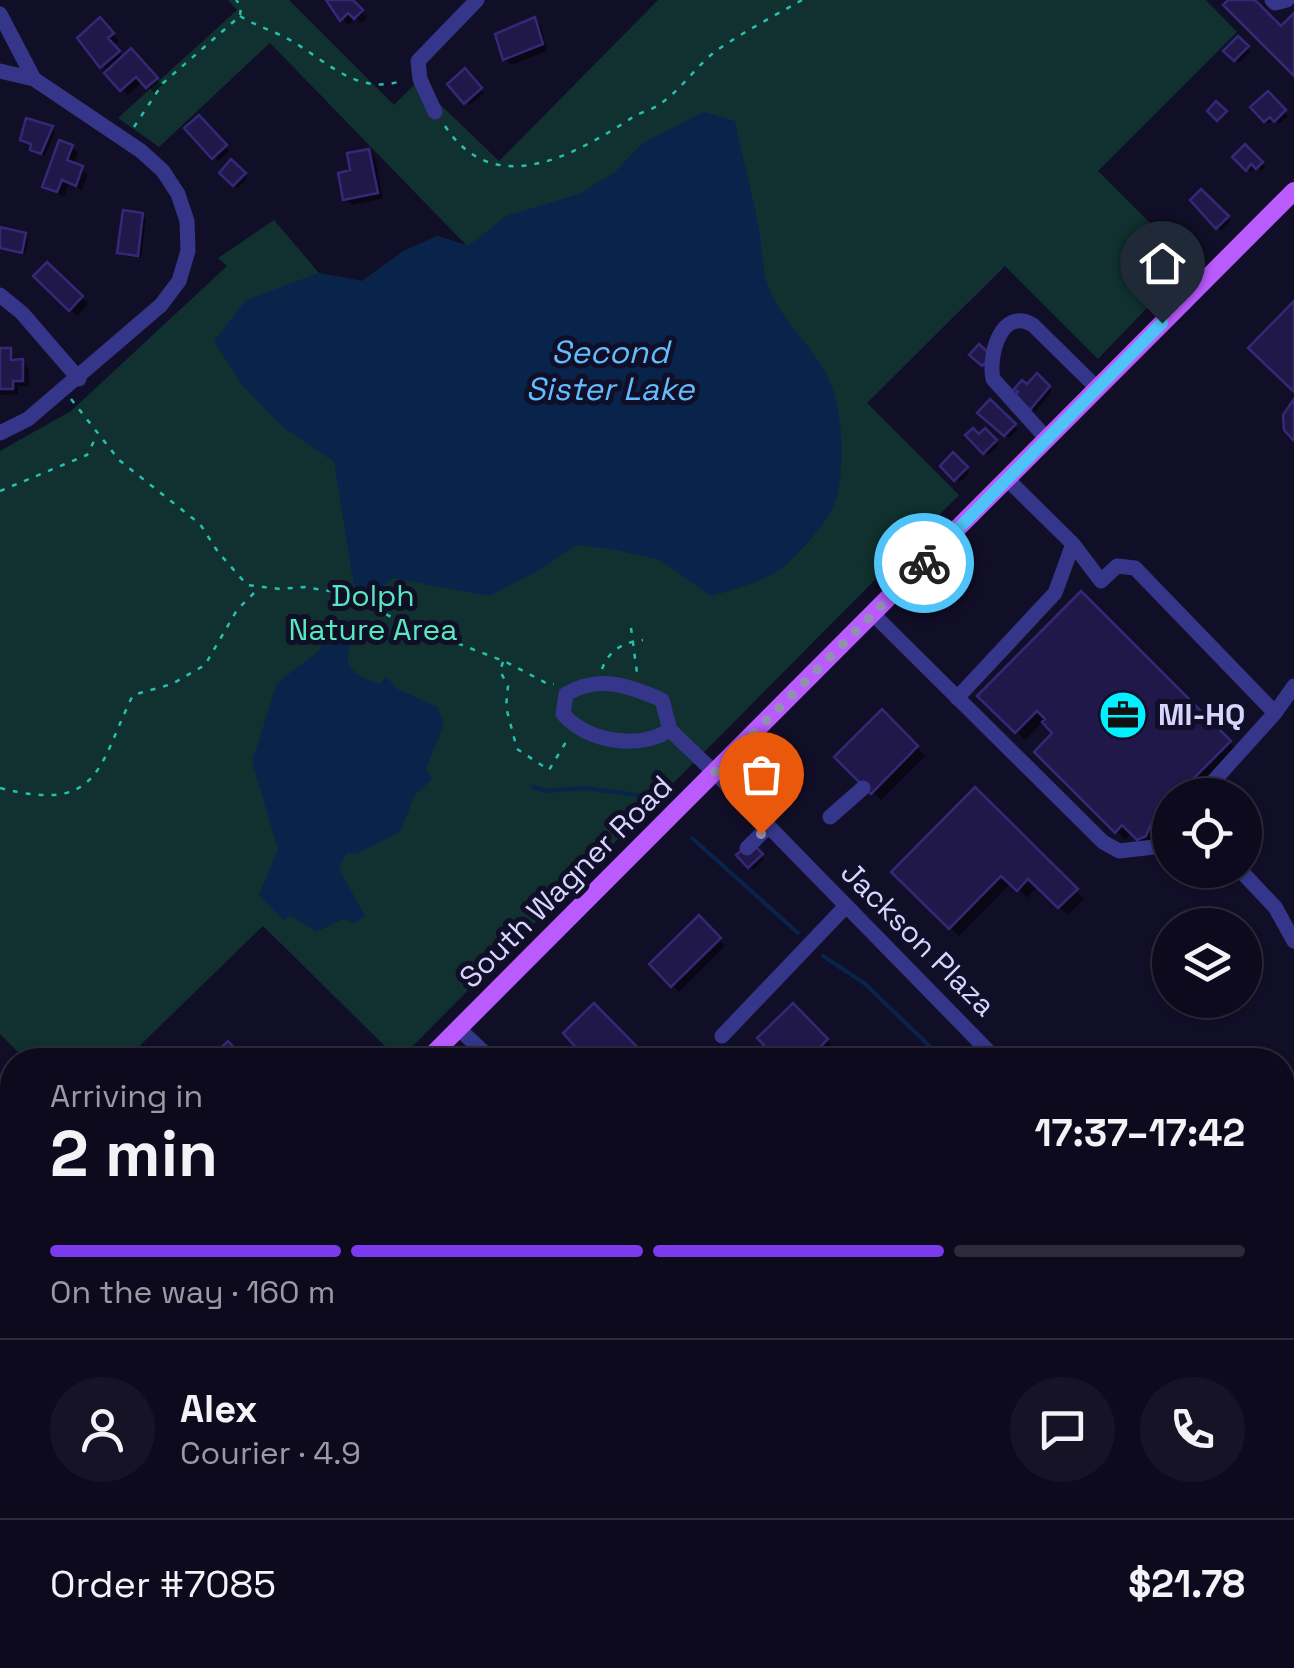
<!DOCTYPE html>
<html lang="en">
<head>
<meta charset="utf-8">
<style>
  :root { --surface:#0d0a1d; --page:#161326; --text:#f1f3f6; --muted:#9a9aa4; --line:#2d2b3b; --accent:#7c3aed }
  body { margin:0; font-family:"Space Grotesk",sans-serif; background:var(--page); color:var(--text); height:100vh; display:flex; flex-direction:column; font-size:38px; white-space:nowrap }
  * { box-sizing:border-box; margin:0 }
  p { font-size:32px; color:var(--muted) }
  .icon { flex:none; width:55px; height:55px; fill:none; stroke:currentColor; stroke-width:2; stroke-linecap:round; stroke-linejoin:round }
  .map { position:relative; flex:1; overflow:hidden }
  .side { position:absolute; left:0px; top:1048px; width:1295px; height:622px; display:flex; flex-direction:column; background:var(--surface); border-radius:40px 40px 0 0; box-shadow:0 2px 8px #0004,0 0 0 2px var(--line) }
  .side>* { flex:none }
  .controls { position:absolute; left:1152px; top:778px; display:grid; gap:20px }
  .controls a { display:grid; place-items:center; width:110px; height:110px; border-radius:50%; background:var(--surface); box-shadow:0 2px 8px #0004,0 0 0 2px var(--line); font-size:50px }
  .pin { position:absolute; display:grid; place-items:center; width:85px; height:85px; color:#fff; margin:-102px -42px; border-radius:50% 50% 50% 0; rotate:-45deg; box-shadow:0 0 10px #0007 }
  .pin .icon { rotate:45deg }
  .courier { position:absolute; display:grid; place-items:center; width:100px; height:100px; margin:-50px; border:8px solid #4fc3f7; border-radius:50%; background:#fff; color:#222; box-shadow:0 2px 12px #0007 }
  .summary em { font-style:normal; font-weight:700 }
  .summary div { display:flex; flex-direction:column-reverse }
  .summary { display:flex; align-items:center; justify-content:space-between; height:170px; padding:0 50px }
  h1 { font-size:65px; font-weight:700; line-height:75px }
  .bar { display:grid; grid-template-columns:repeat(4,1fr); gap:15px 10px; align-content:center; height:120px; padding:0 50px }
  .bar i { height:12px; border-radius:8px; background:var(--line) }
  .bar .on { background:var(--accent) }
  .bar p { grid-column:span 4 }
  .line { display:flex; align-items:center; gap:25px; padding:0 50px; border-top:2px solid var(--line) }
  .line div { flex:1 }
  .round { display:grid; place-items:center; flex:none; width:105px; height:105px; border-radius:52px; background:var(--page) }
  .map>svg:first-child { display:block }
  .green { fill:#10312f }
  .water { fill:#08244b }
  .shadow { fill:#0007 }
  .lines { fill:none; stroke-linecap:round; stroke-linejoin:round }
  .stream { stroke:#08244b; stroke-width:4 }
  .building { fill:#201849; stroke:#352977; stroke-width:2.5 }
  .path { stroke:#27c0b0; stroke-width:2.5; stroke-dasharray:5 8; stroke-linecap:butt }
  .minor { stroke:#353689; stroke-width:15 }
  .major { stroke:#ba5bff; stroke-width:18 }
  .done { stroke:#928fb3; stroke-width:10; stroke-dasharray:0 18 }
  .route { stroke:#4fc3f7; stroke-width:12 }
  .labels { text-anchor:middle; stroke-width:10; stroke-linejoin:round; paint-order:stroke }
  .park-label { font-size:30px; fill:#57e8bd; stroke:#110e27 }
  .poi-label { font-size:30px; font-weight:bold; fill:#d7d4ff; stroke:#110e27; text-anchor:start }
  .street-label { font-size:30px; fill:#d7d4ff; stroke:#110e27 }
  .water-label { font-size:32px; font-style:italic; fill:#62bdff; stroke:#110e27 }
</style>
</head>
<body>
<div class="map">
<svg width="1294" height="1668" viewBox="0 0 1294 1668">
  <rect width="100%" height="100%" fill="#110e27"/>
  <path class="green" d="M228 0H289L394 105 417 82 499 161 658 0H1206L1237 32 1098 171 1190 263 1098 359 1005 266 867 403 959 495 399 1060 263 926 125 1060H26L0 1034V451L71 411 227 266 218 258 274 220 319 273 362 281 402 252 437 236 466 245 270 43 159 147 118 118 237 10Z
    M1283 1614H1294V1668H1110L1117 1658H1282Z"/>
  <path class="water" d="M704 112 735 121C743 159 753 196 760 234 762 248 762 265 766 279 776 316 810 342 827 375 844 409 847 476 832 510 826 523 799 553 788 563 767 582 737 588 711 596L660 560 611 549 576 545 536 572 489 596 393 578 374 592 354 586 334 462 283 427 242 385 214 341 246 300 319 273 362 281 402 252 437 236 468 246 506 216 579 194 615 172 643 143Z
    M348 620 360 629C339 662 345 673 381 684L386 676 397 689 438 707 444 725 426 768 432 779 415 795 400 832 356 854 347 853 339 869 365 916 355 923 343 919 316 932 290 915 284 921 259 895 278 849 252 762 277 683 319 651 328 631Z"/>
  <path class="shadow" d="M329 0H350L367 18 362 23 356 18 348 25Z
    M535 20 541 26 547 51 511 65 505 59Z
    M100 21 119 41 113 46 124 58 131 52 162 85 154 93 143 81 128 95 80 39Z
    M1238 39 1250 51 1239 63 1227 51Z
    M465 72 484 93 470 105 450 84Z
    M1268 94 1288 116 1279 124 1275 119 1269 124 1254 107Z
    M198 118 229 151 218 161 188 128Z
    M51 129 55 132 45 156 36 153 34 146 22 140Z
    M72 147 78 153 74 165 88 174 82 190 68 185 64 197 45 186Z
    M1245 147 1265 167 1261 171 1257 166 1251 172 1235 157Z
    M369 151 375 158 383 198 352 205 346 199 353 172Z
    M231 163 247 178 238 188 222 173Z
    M1201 193 1231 221 1221 231 1194 200Z
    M142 215 146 219 141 258 124 256 120 252Z
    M0 229 29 239 25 255 0 249Z
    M47 265 88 304 77 316 37 276Z
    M0 351H10L16 362H22L28 368 29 386H18V394L0 395Z
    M1037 377 1052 391 1035 412 1019 395Z
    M990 402 1018 429 1009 438 980 413Z
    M985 431 999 445 989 455 969 435 979 437Z
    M953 456 970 472 960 482 943 466Z
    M1081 595 1238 751 1194 795H1170V819L1155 844 1148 847 1133 832 1125 840 1037 752 1056 733 1044 721 1025 740 981 696Z
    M882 712 925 756 881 800 837 757Z
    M975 791 1084 899 1068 915 1038 886 1027 898 1012 882 959 936 895 872Z
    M754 848 764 859 753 870 739 855Z
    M699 919 725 946 679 992 652 964Z
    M793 1007 835 1049 824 1060H752L767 1045Z
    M0 1276 12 1290 4 1298 0 1293Z
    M295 1658H369L359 1668H306Z
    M387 1658H460L450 1668H398Z
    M476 1658H493L485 1666Z"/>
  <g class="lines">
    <path class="stream" d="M533 787 547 791 585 788 652 797
      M692 838 798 933
      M823 956 864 983 944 1060
      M1282 1341 1294 1352
      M1282 1442 1294 1432
      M1031 1668 1036 1658"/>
  </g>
  <path class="building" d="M326 0H353L363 10 354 19 348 13 340 21Z
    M1228 0H1255L1281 26 1294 13V76L1223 5Z
    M100 17 114 33 108 38 120 51 100 68 77 38Z
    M535 17 543 44 503 60 495 34Z
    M1238 36 1249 46 1234 61 1223 51Z
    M131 48 158 78 146 88 136 77 120 91 104 73Z
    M465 68 482 88 464 104 447 84Z
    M1268 91 1286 110 1274 122 1270 117 1264 122 1250 107Z
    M1216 101 1227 111 1217 121 1207 111Z
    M199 115 227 145 212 159 184 128Z
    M26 118 53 126 41 154 30 150 31 144 20 140Z
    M59 140 73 145 67 160 83 166 76 186 62 180 57 192 42 187Z
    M1245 144 1263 162 1256 169 1251 164 1246 171 1232 157Z
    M369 149 378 193 343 200 338 173 350 170 347 153Z
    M231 159 246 173 233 186 219 173Z
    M1201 189 1229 216 1216 229 1190 200Z
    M123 210 143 213 138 256 117 253Z
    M0 227 26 233 22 253 0 248Z
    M47 262 83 296 69 311 33 276Z
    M1294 301V392L1248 348Z
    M979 344 992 356 982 366 969 355Z
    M0 348H11V360L23 359V381H13V389H0Z
    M1037 373 1050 386 1030 410 1015 395 1018 392 1014 389 1022 380 1027 384Z
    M990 399 1016 424 1004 436 977 413Z
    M1294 399V441L1284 430 1283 415Z
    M973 428 979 434 985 428 997 440 983 454 965 435Z
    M953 452 968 467 954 481 940 466Z
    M1081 591 1231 741 1177 795H1170V802L1151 824 1146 836 1137 840 1122 825 1115 833 1034 752 1052 733 1042 722 1045 719 1037 711 1015 733 977 696Z
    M882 709 918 746 871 794 834 757Z
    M975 787 1078 889 1058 908 1028 879 1017 891 1001 876 949 929 891 872Z
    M754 845 763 854 748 868 736 855 745 847Z
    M699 915 721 938 671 987 649 964Z
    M594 1003 650 1060H587L563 1033Z
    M793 1003 828 1039 807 1060H748L764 1045 757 1038Z
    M228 1041 246 1060H212L210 1058Z
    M12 1119V1147L0 1134Z
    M6 1224 12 1231V1258L0 1245V1230Z
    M292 1658H353L343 1668H303Z
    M384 1658H443L433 1668H395Z"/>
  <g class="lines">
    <path class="path" d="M240 16C256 26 274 31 290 40 327 61 358 97 404 80
      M445 126C494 201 575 155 633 117 641 112 652 110 660 104 681 90 696 66 716 51 743 32 774 16 802 0
      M134 127 163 83 240 16 241 6 236 0
      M71 399 119 460 200 524 218 552 247 585 280 589 304 587 348 594 397 620 506 662 548 684H554
      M0 491 87 455 97 435
      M631 628 637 673
      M503 662 500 671 508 686 506 707 517 749 549 770 569 737
      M602 669C609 650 624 642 643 640
      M0 788C101 814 98 766 133 695L172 684 205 665 237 610 258 589
      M755 1658 766 1668"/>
    <path class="minor" d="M1272 0 1275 3 1287 0
      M0 14 34 79
      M0 71 34 79 141 151 163 171 178 194 187 221 188 251 179 281 161 305 28 419 0 433
      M435 112 420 79 418 61 477 0
      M0 295 22 313 79 379
      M1047 439 993 379C988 356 1001 306 1033 325L1097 388
      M1007 479 1073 544 1101 581 1117 566 1135 568 1275 713
      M873 614 1103 842 1119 851 1154 847 1170 829
      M957 698 1055 593 1073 544
      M670 730C638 750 588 742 563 714L566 694C599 675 628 685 662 700L670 730 738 795 997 1060
      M1201 795 1275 713 1294 686
      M830 817 863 788
      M747 848 769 826
      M1240 870 1275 907 1294 941
      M458 1028 492 1060
      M722 1036 846 906
      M0 1213 12 1200
      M0 1636 12 1649
      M22 1658 32 1668
      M122 1658 133 1668
      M149 1668 160 1658
      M614 1668 628 1658"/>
    <path class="major" d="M427 1060 1294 191
      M0 1488 12 1476"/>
  </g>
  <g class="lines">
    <path class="done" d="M761 834 770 826 715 772 924 563"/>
    <path class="route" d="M924 563 1162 323"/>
  </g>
  <defs>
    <g id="office-disc" transform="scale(2.5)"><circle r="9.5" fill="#00f1ff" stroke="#110e27"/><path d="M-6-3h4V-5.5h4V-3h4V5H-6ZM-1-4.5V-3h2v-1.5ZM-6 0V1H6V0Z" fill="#111"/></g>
  </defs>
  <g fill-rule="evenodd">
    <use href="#office-disc" x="1123" y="715"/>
  </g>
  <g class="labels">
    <g class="park-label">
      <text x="373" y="606">Dolph<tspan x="373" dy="34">Nature Area</tspan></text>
    </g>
    <g class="poi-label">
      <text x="1158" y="725">MI-HQ</text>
    </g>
    <g class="street-label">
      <text transform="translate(566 882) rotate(-45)" y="10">South Wagner Road</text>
      <text transform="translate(918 939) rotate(45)" y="10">Jackson Plaza</text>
    </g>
    <g class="water-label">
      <text x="610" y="363">Second<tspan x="610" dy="37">Sister Lake</tspan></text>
    </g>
  </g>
</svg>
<div class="controls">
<a><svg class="icon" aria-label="locate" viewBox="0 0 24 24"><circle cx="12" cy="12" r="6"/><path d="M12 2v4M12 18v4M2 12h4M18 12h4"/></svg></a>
<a><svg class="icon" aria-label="layers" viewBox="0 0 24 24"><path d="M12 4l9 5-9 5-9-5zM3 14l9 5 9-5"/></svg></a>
</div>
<div class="pin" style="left:761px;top:834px;background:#ea580c"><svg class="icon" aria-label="bag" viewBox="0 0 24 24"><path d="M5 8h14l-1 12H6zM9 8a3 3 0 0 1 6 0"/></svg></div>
<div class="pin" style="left:1162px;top:323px;background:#1f2937"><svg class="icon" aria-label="home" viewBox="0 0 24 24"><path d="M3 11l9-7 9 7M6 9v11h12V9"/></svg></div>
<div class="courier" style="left:924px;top:563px"><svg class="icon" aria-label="bike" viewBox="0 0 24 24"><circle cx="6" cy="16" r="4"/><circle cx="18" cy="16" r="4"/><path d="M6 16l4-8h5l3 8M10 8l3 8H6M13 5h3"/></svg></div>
<section class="side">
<div class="summary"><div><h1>2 min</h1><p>Arriving in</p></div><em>17:37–17:42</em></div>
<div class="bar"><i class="on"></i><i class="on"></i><i class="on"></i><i></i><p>On the way · 160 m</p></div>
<div class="line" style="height:180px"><a class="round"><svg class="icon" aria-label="person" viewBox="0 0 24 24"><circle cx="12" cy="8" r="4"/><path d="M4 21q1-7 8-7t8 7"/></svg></a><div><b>Alex</b><p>Courier · 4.9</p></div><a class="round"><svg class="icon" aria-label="chat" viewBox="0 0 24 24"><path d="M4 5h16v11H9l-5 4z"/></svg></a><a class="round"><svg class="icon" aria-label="phone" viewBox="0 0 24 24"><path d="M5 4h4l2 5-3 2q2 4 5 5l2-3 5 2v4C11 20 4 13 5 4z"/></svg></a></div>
<div class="line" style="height:130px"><div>Order #7085</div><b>$21.78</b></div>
</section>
</div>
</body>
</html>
